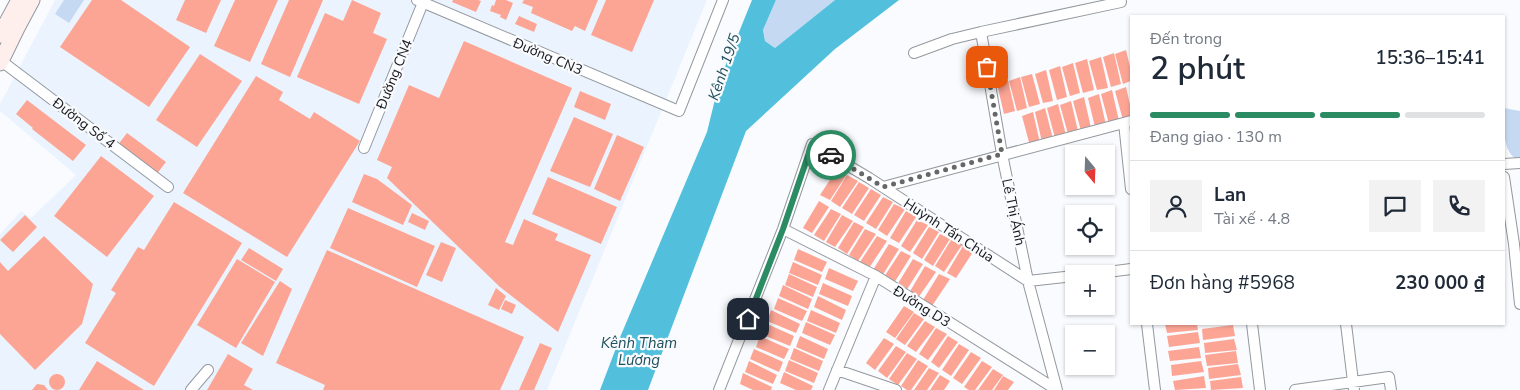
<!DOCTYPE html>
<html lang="vi">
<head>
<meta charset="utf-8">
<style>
  :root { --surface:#fff; --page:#f2f2f3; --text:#1f2937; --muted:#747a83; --line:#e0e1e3; --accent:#2b8b63 }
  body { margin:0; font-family:"Nunito Sans",sans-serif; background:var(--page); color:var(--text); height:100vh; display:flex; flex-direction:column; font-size:19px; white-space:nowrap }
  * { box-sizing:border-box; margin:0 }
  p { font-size:16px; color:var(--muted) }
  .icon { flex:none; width:28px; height:28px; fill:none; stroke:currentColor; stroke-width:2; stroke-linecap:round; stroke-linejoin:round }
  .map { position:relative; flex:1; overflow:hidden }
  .sheet { position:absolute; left:1130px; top:15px; width:375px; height:310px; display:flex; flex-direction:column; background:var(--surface); border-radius:0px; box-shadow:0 1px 4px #0004 }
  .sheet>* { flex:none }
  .needle { width:32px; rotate:161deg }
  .tools { position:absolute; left:1065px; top:145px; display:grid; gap:10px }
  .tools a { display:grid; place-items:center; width:50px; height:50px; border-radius:0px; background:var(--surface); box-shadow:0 1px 4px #0004; font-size:25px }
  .pin { position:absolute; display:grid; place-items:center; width:42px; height:42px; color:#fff; margin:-21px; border-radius:10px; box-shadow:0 2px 8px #0006 }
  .courier { position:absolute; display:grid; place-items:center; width:50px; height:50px; margin:-25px; border:4px solid #2b8b63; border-radius:50%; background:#fff; color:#222; box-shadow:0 1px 6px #0007 }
  .headline em { font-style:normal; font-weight:600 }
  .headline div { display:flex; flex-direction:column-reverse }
  .headline { display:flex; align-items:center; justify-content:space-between; height:85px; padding:0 20px }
  h1 { font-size:32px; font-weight:600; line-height:38px }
  .bar { display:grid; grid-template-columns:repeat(4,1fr); gap:8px 5px; align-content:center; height:60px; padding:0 20px }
  .bar i { height:6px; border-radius:4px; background:var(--line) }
  .bar .current { background:var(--accent) }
  .bar p { grid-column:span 4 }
  .line { display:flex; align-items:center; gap:12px; padding:0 20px; border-top:1px solid var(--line) }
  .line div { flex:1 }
  .round { display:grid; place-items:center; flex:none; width:52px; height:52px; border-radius:0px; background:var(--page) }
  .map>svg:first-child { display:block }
  .built { fill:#ebf4fe }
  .green { fill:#c5daf2 }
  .water { fill:#52c0dc }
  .building { fill:#fca595 }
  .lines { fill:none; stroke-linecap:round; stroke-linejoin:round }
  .street-casing { stroke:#93999f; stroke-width:12 }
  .secondary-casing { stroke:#93999f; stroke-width:17 }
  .street { stroke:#fff; stroke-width:10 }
  .secondary { stroke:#feeeec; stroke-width:15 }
  .done { stroke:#656769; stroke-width:5; stroke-dasharray:0 9 }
  .route { stroke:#2b8b63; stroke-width:6 }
  .labels { text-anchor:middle; stroke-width:4.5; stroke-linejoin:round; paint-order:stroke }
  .street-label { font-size:14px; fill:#151719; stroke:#f9fbfe }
  .water-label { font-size:15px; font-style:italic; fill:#20505c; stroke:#f9fbfe }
</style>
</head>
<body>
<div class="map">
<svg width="1520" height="390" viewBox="0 0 1520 390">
  <rect width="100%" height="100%" fill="#f9fbfe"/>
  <path class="built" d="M55 0H707L547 390H0V234L21 211 31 218 76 175 0 111V104Z"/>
  <path class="green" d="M64 0H84L69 23 55 14Z
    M776 0H835L775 48 765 41 763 30Z
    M1504 108 1520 111V161C1501 154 1504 125 1504 108Z"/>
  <path class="water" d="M752 0H776L763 30 765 41 775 48 835 0H899L835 49 746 131 648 390H600L621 335 707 132 720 79Z"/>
  <path class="building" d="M92 0H121L190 47 149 107 60 47Z
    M185 0H221L206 33 176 20Z
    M235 0H278L250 62 214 46Z
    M289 0H323L290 77 261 64Z
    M352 0 381 13 373 33 387 39 359 104 297 77 325 13 343 21Z
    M453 0H478L481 1 476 12 452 2Z
    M496 0H506L513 3 506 20 500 17 501 15 490 11 492 5 494 6Z
    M524 0H598L585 31 575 26 572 31 531 13 533 7 522 3Z
    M606 0H654L632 52 591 35Z
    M519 16 537 24 534 32 515 24Z
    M464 41 572 88 505 242 513 245 524 219 558 234 555 240 591 255 558 332 500 287 387 178 392 167 377 160 409 85 439 98Z
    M1126 50 1131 71V81L1123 84 1115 54Z
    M1114 53 1121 84 1111 87 1103 57Z
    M200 54 242 81 197 147 156 120Z
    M1101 57 1108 88 1097 90 1089 61Z
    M1087 59 1094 90 1083 93 1075 63Z
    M1073 63 1080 93 1070 96 1062 67Z
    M1060 66 1067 97 1057 100 1049 70Z
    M1046 70 1053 101 1043 103 1035 74Z
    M1032 74 1040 104 1029 107 1021 77Z
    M256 76 283 92 279 100 310 119 314 112 360 141 287 257 183 193Z
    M1020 77 1027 108 1017 111 1009 81Z
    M1008 80 1015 111 1004 114 997 84Z
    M1126 87 1131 109V118L1123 120 1115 91Z
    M1112 90 1119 121 1109 124 1101 94Z
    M580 91 611 104 605 120 574 107Z
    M1099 94 1106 125 1095 127 1088 98Z
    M1084 97 1091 128 1081 131 1073 101Z
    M27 100 86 145 73 161 32 129 33 128 16 114Z
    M1071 101 1078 131 1068 134 1060 105Z
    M1058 104 1066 135 1055 138 1047 108Z
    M1045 108 1053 139 1042 142 1035 112Z
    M1033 112 1040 143 1030 146 1022 116Z
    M574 117 613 134 590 187 550 171Z
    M127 133 166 162 156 175 117 146Z
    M617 135 644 147 620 201 594 189Z
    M101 156 154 196 107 257 54 216Z
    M837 169 847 174 830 200 820 195Z
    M364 174 377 179 412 205 403 225 352 202Z
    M847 175 858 181 840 207 831 201Z
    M548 177 617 207 601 244 532 214Z
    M859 182 869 188 852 214 842 208Z
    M871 189 881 195 864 221 854 215Z
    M883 197 893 202 876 229 866 223Z
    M819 201 829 207 812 233 803 228Z
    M174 202 242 243 154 386 85 343 116 293 111 290 138 247 144 250Z
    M894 204 905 209 887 236 878 230Z
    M348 208 435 246 417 287 330 248Z
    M831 209 841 214 824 241 814 235Z
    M906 211 916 217 899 243 890 238Z
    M412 213 429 221 425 230 408 222Z
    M25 215 37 227 13 252 0 240Z
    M842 215 853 221 835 247 826 242Z
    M917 220 928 225 910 252 901 246Z
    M854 222 864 227 847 254 838 248Z
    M929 227 939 232 922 259 913 253Z
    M865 229 876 234 858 261 849 255Z
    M940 234 950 239 933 266 924 260Z
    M44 236 93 284 82 324 35 370 0 334V262L8 271Z
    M877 236 887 241 869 268 860 262Z
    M951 240 962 245 944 272 935 266Z
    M441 242 456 248 442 282 426 275Z
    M889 244 899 249 882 276 873 270Z
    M963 246 973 252 956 278 947 273Z
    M249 248 283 269 276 281 241 260Z
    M798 249 827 262 822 272 794 260Z
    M327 250 524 337 500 390H323L325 385 276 363Z
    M901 251 911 256 894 283 884 277Z
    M237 259 275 282 236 348 197 325Z
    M913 259 923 264 906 291 897 285Z
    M793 262 822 275 818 285 789 273Z
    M925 266 936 272 918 298 909 293Z
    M829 268 858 281 853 291 825 279Z
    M789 274 817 287 813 297 785 285Z
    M939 274 950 279 932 306 923 300Z
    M280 281 292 289 263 356 241 343Z
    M823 283 852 296 848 306 819 294Z
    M783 285 812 299 808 309 779 296Z
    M496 288 506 296 499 310 488 305Z
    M818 296 846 310 842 320 814 307Z
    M778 298 807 311 802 321 774 309Z
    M505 300 516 305 512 314 501 309Z
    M904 306 914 312 895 338 886 332Z
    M771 310 800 324 796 333 767 321Z
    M811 310 840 323 836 333 807 321Z
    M914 313 924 319 905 345 896 339Z
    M925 321 935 327 916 352 907 346Z
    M806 322 835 335 830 345 802 333Z
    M765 323 794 336 790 346 761 334Z
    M1165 324H1197L1198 330 1167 333Z
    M1233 325 1235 336 1203 340 1202 329Z
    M936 328 947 334 928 360 919 354Z
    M1198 332 1200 343 1169 347 1167 336Z
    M760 336 789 349 784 359 756 347Z
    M800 336 828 349 824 359 796 347Z
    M948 336 958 342 939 368 931 362Z
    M884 338 894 344 875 370 866 363Z
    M1234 339 1237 350 1205 353 1204 343Z
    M540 343 552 348 534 390H519Z
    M959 344 969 350 951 376 942 370Z
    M896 346 906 352 887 378 878 371Z
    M1199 347 1201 358 1170 361 1168 351Z
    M794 348 823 361 819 371 790 359Z
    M754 349 783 362 779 372 750 359Z
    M1236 351 1238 363 1207 366 1205 355Z
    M971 352 981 358 962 384 953 378Z
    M907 353 917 359 898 385 889 379Z
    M228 354 253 369 244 385 253 390H207Z
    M789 360 818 373 814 383 785 371Z
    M918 360 928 366 911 390H907L901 386Z
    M97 361 144 390H79Z
    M749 361 777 375 773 384 745 372Z
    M982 361 992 367 975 390H969L964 387Z
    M1201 361 1204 372 1172 376 1171 365Z
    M1238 364 1241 375 1209 379 1208 368Z
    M929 368 939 373 927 390H914Z
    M993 369 1003 375 992 390H978Z
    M784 372 813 386 811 390H796L780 383Z
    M743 373 772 387 771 390H753L740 384Z
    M49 382a8 8 0 1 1 16 0a8 8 0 1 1-16 0Z
    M940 375 950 381 944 390H930Z
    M1003 376 1014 382 1008 390H994Z
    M1204 376 1206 388 1175 390 1173 381Z
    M1241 377 1243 388 1211 390 1210 381Z
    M37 384 44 385 48 390H32Z"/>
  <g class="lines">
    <g class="street-casing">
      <path id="street" d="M417 0 679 111 723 0
        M981 32 1002 154 1028 281 1057 390
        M914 53 952 39 981 32 1121 2
        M0 60 168 187
        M1124 123 1131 189
        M364 148 424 0
        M1504 164 1520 163
        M1504 177 1514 244 1520 304
        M883 187 1131 121
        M783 229 876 276 1057 390
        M1092 274 1131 269
        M1147 324 1155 390
        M1252 324 1260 390
        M1346 324 1354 390
        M837 370 896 390
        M191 390 208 370
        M719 390 783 229 812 144 869 178 1028 281 1074 276
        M829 390 876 276
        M1295 390 1389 377 1391 390"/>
    </g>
    <g class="secondary-casing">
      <path id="secondary" d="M0 35 19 0
        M0 63 17 28 32 0"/>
    </g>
    <use href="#street" class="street"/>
    <use href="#secondary" class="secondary"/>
  </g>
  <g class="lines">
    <path class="done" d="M831 155 883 187 1002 154 987 67"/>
    <path class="route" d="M748 319 783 229 812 144 831 155"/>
  </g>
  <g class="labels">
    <g class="street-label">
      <text transform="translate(548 56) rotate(23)" y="5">Đường CN3</text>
      <text transform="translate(394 74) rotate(-68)" y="5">Đường CN4</text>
      <text transform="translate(84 123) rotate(37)" y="5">Đường Số 4</text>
      <text transform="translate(1014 212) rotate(78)" y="5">Lê Thị Ánh</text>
      <text transform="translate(949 230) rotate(33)" y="5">Huỳnh Tấn Chùa</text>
      <text transform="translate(922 306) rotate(32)" y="5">Đường D3</text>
    </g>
    <g class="water-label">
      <text transform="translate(724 67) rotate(-71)" y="5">Kênh 19/5</text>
      <text x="639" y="348">Kênh Tham<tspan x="639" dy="17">Lương</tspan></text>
    </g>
  </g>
</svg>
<div class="tools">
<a><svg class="needle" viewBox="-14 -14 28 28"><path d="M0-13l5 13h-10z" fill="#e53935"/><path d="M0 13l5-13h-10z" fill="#747a83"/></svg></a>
<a><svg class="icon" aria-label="locate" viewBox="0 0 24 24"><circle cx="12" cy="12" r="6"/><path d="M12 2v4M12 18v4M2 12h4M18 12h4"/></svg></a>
<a>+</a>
<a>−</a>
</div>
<div class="pin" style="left:987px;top:67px;background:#ea580c"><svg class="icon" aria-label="bag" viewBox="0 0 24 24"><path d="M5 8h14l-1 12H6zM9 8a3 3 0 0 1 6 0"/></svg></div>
<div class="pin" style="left:748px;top:319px;background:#1f2937"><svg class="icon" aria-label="home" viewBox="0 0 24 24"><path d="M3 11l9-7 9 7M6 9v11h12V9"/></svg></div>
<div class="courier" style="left:831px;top:155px"><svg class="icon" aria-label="car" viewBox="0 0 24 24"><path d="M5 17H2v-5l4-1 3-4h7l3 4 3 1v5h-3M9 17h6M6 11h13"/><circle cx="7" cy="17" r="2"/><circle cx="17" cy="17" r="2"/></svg></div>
<section class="sheet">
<div class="headline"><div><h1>2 phút</h1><p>Đến trong</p></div><em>15:36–15:41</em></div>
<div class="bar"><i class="current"></i><i class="current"></i><i class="current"></i><i></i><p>Đang giao · 130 m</p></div>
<div class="line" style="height:90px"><a class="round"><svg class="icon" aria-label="person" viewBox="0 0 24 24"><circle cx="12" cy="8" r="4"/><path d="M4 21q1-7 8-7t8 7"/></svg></a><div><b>Lan</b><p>Tài xế · 4.8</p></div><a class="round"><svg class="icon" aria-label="chat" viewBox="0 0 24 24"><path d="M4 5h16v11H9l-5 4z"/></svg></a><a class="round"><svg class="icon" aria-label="phone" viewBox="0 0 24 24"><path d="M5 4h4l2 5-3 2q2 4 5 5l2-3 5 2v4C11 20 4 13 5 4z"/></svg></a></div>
<div class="line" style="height:65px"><div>Đơn hàng #5968</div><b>230 000 ₫</b></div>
</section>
</div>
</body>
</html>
